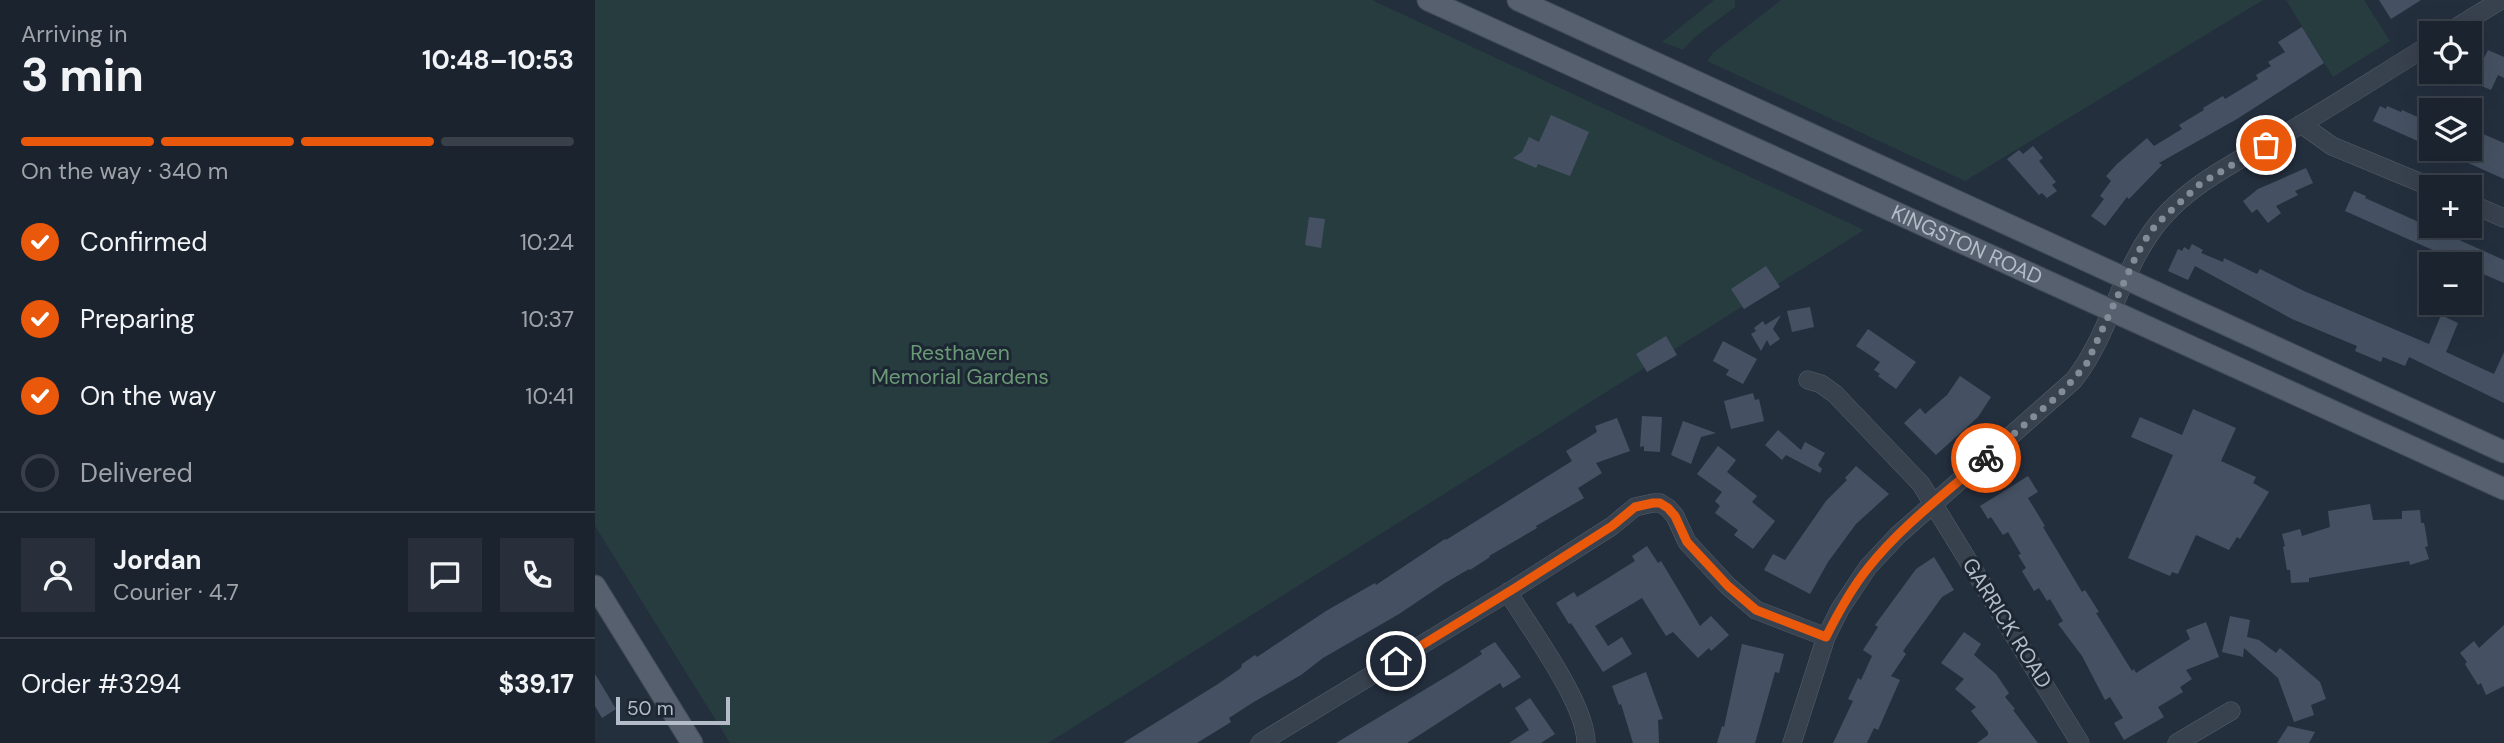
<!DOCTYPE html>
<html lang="en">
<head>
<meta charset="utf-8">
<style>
  :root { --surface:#1b232e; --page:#282f3a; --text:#f1f3f6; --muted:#a0a4aa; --line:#39404a; --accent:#ea580c }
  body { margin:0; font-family:"DM Sans",sans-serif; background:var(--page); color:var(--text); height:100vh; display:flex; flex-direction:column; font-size:26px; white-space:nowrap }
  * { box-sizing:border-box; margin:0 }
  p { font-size:23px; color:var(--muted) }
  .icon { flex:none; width:38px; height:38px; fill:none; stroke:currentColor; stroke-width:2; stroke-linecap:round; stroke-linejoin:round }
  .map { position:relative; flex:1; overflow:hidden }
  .sheet { display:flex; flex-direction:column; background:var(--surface); width:595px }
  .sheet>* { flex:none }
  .controls { position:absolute; left:1824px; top:21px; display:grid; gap:14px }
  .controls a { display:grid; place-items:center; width:63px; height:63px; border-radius:0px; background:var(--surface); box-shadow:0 7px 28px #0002,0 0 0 2px var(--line); font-size:35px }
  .scale { position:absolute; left:21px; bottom:18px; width:114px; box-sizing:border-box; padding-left:7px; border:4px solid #b4bcc9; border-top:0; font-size:19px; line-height:24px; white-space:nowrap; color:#b4bcc9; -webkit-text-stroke:5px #1d2633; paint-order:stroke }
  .pin { position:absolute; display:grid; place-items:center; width:60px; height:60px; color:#fff; margin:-30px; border:4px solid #fff; border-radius:50%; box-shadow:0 2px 7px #0007 }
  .courier { position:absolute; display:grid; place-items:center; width:70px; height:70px; margin:-35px; border:5px solid #ea580c; border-radius:50%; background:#fff; color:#222; box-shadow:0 2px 9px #0007 }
  .head em { font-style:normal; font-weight:700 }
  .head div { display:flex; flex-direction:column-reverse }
  .head { display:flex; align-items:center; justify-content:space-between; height:119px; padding:0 21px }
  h1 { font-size:46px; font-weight:700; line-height:52px }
  .bar { display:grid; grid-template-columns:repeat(4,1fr); gap:10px 7px; align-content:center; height:84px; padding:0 21px }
  .bar i { height:9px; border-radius:5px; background:var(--line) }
  .bar .current { background:var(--accent) }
  .bar p { grid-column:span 4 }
  .line { display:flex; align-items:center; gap:18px; padding:0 21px; border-top:2px solid var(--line) }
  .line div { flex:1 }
  .round { display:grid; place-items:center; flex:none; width:74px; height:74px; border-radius:0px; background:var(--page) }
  ol { padding:0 21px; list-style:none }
  li { display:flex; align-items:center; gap:21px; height:77px }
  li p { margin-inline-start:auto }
  li .icon { padding:7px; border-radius:50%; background:var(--accent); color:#fff; stroke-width:4 }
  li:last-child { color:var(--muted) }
  li i { width:38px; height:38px; border:4px solid var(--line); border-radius:50% }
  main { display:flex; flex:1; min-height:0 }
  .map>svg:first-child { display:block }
  .green { fill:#263c3f }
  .building { fill:#455162 }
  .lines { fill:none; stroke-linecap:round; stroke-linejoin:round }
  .minor-casing { stroke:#565f6c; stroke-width:19 }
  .major-casing { stroke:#414a57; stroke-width:23 }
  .minor { stroke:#38414e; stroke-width:18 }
  .major { stroke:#56606e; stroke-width:21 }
  .done { stroke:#828b98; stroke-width:7; stroke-dasharray:0 12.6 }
  .route { stroke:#ea580c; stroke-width:9 }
  .labels { text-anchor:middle; stroke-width:6; stroke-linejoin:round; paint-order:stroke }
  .street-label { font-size:21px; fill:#b4bcc9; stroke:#1d2633 }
  .park-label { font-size:21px; fill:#6b9a76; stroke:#1d2633 }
</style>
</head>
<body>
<main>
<section class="sheet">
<div class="head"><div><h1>3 min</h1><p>Arriving in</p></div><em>10:48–10:53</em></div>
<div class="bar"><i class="current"></i><i class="current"></i><i class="current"></i><i></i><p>On the way · 340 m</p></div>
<ol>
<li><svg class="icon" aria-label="check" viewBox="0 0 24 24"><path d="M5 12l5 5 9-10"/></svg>Confirmed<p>10:24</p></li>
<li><svg class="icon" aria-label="check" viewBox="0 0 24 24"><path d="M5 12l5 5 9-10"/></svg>Preparing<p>10:37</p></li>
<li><svg class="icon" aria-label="check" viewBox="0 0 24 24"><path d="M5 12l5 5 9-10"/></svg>On the way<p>10:41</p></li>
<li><i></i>Delivered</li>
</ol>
<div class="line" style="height:126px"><a class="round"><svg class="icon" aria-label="person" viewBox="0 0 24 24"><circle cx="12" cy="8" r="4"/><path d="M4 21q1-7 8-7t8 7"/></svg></a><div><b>Jordan</b><p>Courier · 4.7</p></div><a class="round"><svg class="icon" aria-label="chat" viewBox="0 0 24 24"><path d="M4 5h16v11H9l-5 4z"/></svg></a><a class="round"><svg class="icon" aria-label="phone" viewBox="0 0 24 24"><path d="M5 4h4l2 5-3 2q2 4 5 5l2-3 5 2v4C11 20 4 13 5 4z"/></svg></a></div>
<div class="line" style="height:91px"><div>Order #3294</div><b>$39.17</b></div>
</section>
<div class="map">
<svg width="1909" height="743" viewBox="0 0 1909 743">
  <rect width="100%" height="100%" fill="#242f3e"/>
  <path class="green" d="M0 0H777L1269 230 453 743H135L0 526Z
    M1119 0H1140V7L1100 37 1088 50 1067 42Z
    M1186 0H1668L1370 181 1112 61 1119 52Z
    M1691 0H1769L1795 41 1738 77Z"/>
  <path class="building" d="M1784 0H1826L1796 19Z
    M1707 27 1729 63 1642 119 1564 163 1567 165 1534 199 1532 197 1510 226 1496 216 1509 199 1505 196 1516 181 1511 176 1522 164 1552 138 1559 146 1587 129 1584 125 1609 110 1608 108 1628 96 1630 99 1663 79 1661 75 1676 66 1673 62 1690 52 1683 42Z
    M1893 50 1909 57V78L1903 75 1896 90 1877 82Z
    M1785 106 1791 109 1792 106 1806 112 1807 110 1836 123V147L1778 121Z
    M956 115 994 132 975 176 943 164 941 168 918 158 927 152 934 137 944 142Z
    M1874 128 1909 143V179L1842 149H1874Z
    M1438 146 1448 158 1444 161 1461 182 1457 185 1462 191 1452 198 1447 193 1444 195 1412 159 1424 150 1428 154Z
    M1711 168 1718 183 1700 191 1703 195 1681 206 1686 213 1673 223 1662 209 1657 213 1648 201 1663 189Z
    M1759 191 1771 196 1770 198 1909 260V283L1874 268V264H1869L1750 211Z
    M714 217 730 219 726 248 710 245Z
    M1597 244 1608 250 1606 253 1628 262 1629 258 1662 274 1665 269 1709 291 1834 344 1846 315 1863 323 1851 352 1899 374 1909 352V403L1814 357 1810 366 1788 357 1786 362 1760 351 1762 346 1697 319 1600 266 1593 280 1573 271 1583 249 1587 251 1589 247 1594 250Z
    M1171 266 1185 287 1149 309 1136 289Z
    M1215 307 1219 327 1197 332 1192 311Z
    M1186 315 1178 329 1185 339 1175 346 1172 340 1166 351 1156 334 1161 331 1159 328 1168 321 1170 325Z
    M1273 329 1321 362 1301 389 1283 376 1285 374 1279 370 1285 362 1261 346Z
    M1071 336 1082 355 1052 372 1041 354Z
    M1128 341 1162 359 1148 384 1131 375 1134 370 1118 361Z
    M1365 376 1396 397 1383 417 1341 455 1309 423 1325 408 1330 414 1352 395Z
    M1158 393 1160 400 1164 399 1169 421 1136 429 1129 401Z
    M1598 409 1641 428 1626 461 1661 477 1658 483 1674 492 1645 539 1642 537 1634 550 1601 535 1583 574 1577 572 1575 576 1533 558 1578 455 1536 437 1545 417 1587 435Z
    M1047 416 1067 417 1065 452 1049 451V446L1045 447Z
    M1022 418 1035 451 1001 463 1007 473 983 488 989 498 941 526 942 528 894 556 895 557 875 570 874 569 850 583 804 614 728 658 706 675 657 703 634 718 636 722 602 743H528L623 684 646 668 647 664 660 655 662 657 731 611 780 583 781 585 850 539 851 540 977 461 971 451 1002 432 1000 426Z
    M1088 421 1121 433 1106 437 1096 464 1076 455Z
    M1183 430 1206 450 1210 442 1230 453 1223 465 1227 469 1225 473 1191 455 1187 460 1170 445Z
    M1123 446 1141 460 1132 472 1162 496 1157 502 1180 521 1158 549 1139 535 1143 530 1120 513 1125 506 1120 501 1127 492 1102 474Z
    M1261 466 1294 494 1261 524 1233 562 1215 594 1169 570 1178 554 1190 560 1231 501 1252 480 1250 478Z
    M1433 476 1443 492 1433 498 1450 526 1448 527 1487 592 1490 590 1504 612 1501 613 1537 671 1539 669 1541 673 1595 639 1591 630 1611 622 1624 657 1591 670 1597 679 1585 687 1588 692 1563 707 1569 717 1529 740 1519 723 1528 718 1515 697 1510 700 1487 656 1463 624 1468 621 1455 599 1452 601 1444 588 1439 591 1427 571 1431 568 1423 555 1426 554 1413 532 1408 535 1396 517 1393 519 1385 506Z
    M1775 504 1778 520 1807 519V511L1825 510 1826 523H1829L1830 528 1833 546 1830 547 1834 559 1815 565 1814 561 1714 578V582L1696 583 1695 570H1692L1688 547 1690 546 1687 534 1705 529 1707 536 1735 527 1733 511Z
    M1052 546 1063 563 1066 561 1105 626 1116 616 1134 635 1116 651 1114 648 1103 658 1078 632 1071 636 1047 598 1000 626 1013 646 1027 637 1037 654 1008 672 976 623 974 624 961 603 979 592 982 597 1013 578 1040 561 1037 556Z
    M1339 557 1359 590 1347 597 1308 651 1311 654 1296 676 1305 680 1283 730 1279 728 1272 743H1238L1258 701 1253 699 1263 678 1266 680 1277 656 1268 650 1283 627 1280 625 1321 569Z
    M1635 616 1655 620 1652 637 1664 640 1681 653 1685 648 1725 682 1731 699 1716 705 1719 715 1699 722 1683 678 1649 648 1648 657 1627 652Z
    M1909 625V686L1891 695 1886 683 1883 685 1870 664 1872 662 1865 653 1879 641 1884 648Z
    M1369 632 1386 644 1379 655 1401 674 1414 693 1410 697 1420 709 1418 710 1443 743H1382L1393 735V732L1376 711 1381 707 1360 689 1369 679 1346 663Z
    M900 642 926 677 908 688 905 683 812 743H741L859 672 887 654 885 651Z
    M1147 644 1189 654 1184 673 1180 672 1160 743H1122L1127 726 1129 727Z
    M1051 672 1068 719 1063 720 1064 743H1038L1026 704 1024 705 1017 686Z
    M0 674 21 709 7 718 0 706Z
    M935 698 960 734 946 743H914L934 730 920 708Z
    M1693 726 1720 732 1714 743H1682Z"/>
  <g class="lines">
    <g class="minor-casing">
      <path id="minor" d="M1852 33 1906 0
        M1706 124 1737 146 1836 187
        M1874 203 1909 218
        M1213 380 1226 384 1240 394 1326 484 1485 743
        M913 592C935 629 991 703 991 743
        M665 743 920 588 1017 526 1040 507 1058 503H1065L1073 508 1080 516 1092 542 1133 586 1161 610 1231 637
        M1197 743 1231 637 1245 609 1273 567 1303 535 1479 380C1513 336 1524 279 1555 234 1589 183 1654 156 1705 125 1749 99 1792 71 1836 44
        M1582 743 1636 711"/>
    </g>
    <g class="major-casing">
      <g id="major">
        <path id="s1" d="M833 0 1909 489"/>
        <path d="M923 0 1909 452"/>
        <path d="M0 586 97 743"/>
      </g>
    </g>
    <use href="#minor" class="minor"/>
    <use href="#major" class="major"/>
  </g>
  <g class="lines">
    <path class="done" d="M1391 458 1465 394 1491 365 1542 254 1555 232 1568 218 1605 184 1671 145"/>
    <path class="route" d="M801 661 920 588 1017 526 1040 507 1058 503H1065L1073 508 1080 516 1092 542 1133 586 1161 610 1231 637C1243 613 1256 589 1273 568 1306 526 1351 493 1391 458"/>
  </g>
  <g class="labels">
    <g class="street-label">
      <text dy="7" stroke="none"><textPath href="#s1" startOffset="592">KINGSTON ROAD</textPath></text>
      <text transform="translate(1412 623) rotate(58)" y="7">GARRICK ROAD</text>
    </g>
    <g class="park-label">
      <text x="365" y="360">Resthaven<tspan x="365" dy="24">Memorial Gardens</tspan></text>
    </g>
  </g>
</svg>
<div class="controls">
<a><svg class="icon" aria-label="locate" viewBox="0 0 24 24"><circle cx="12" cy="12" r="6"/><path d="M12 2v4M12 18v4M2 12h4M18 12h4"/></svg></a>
<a><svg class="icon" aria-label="layers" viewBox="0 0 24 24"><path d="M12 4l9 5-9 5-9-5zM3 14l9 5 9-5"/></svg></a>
<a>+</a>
<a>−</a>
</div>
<div class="scale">50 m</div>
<div class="pin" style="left:1671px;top:145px;background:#ea580c"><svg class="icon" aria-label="bag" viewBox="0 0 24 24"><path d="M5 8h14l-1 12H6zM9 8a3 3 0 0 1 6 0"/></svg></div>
<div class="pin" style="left:801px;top:661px;background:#1f2937"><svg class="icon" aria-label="home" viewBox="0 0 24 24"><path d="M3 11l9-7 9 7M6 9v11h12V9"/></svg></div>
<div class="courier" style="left:1391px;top:458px"><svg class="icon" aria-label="bike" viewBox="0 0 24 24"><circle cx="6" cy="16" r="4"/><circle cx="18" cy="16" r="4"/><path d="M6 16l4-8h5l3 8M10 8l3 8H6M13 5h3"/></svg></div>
</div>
</main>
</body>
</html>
